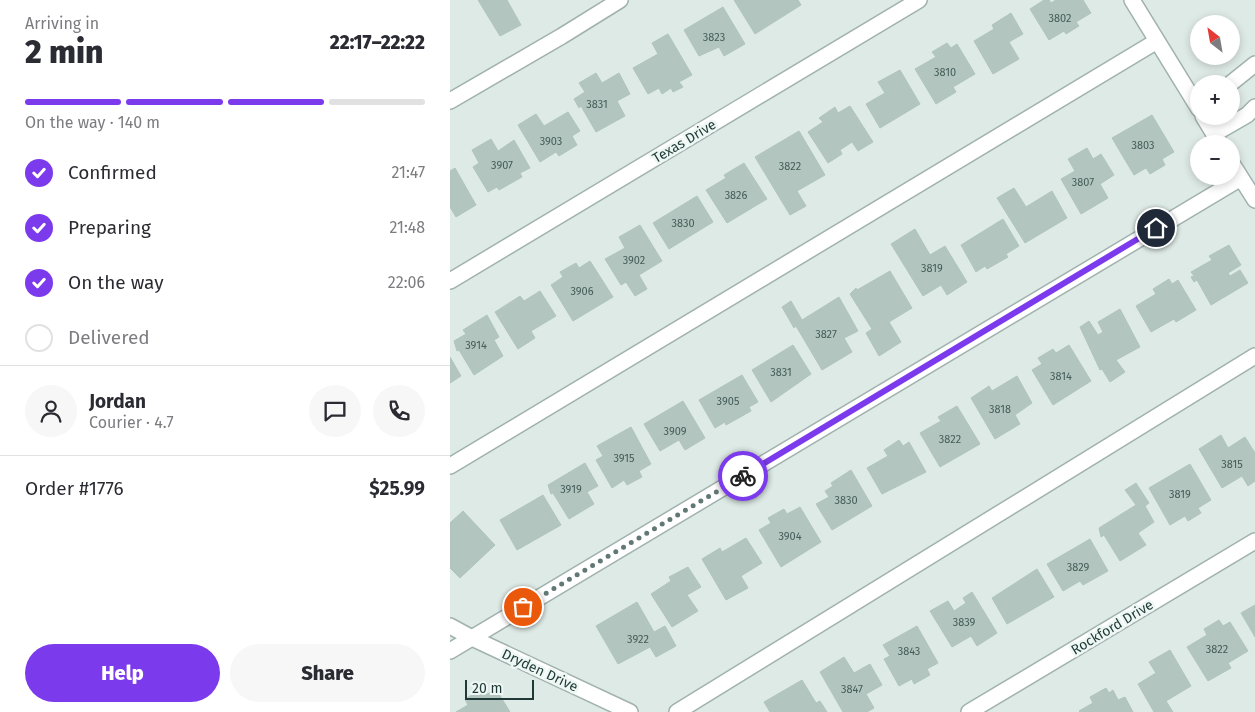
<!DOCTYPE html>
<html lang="en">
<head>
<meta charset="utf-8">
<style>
  :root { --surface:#fff; --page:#f7f7f7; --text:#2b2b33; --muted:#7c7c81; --line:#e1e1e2; --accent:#7c3aed }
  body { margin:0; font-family:"Fira Sans",sans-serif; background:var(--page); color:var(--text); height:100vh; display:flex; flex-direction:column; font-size:19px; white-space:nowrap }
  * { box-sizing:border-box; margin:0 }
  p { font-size:16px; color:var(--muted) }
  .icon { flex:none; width:28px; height:28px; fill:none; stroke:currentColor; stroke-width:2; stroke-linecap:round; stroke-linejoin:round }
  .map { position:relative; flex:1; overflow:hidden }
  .drawer { display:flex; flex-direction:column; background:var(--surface); width:450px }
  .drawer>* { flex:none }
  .needle { width:32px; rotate:329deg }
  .fabs { position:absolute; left:740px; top:15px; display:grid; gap:10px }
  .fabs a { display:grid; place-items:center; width:50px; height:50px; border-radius:50%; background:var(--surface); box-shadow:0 2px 8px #0003; font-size:25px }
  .scale { position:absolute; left:15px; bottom:12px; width:69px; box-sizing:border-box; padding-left:5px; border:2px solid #1f3a36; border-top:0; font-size:14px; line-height:18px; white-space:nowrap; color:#1f3a36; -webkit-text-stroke:4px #eef7f3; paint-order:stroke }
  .pin { position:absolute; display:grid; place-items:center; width:42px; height:42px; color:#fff; margin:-21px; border:2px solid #fff; border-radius:50%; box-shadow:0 1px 5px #0007 }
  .courier { position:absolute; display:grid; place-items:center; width:50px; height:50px; margin:-25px; border:4px solid #7c3aed; border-radius:50%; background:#fff; color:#222; box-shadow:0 1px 6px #0007 }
  .summary em { font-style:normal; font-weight:800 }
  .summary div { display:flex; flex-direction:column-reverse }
  .summary { display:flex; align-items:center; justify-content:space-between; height:85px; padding:0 25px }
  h1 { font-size:32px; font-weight:800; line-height:38px }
  .bar { display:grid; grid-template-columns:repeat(4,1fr); gap:8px 5px; align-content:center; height:60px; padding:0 25px }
  .bar i { height:6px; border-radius:4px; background:var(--line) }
  .bar .on { background:var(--accent) }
  .bar p { grid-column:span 4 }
  .line { display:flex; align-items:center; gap:12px; padding:0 25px; border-top:1px solid var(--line) }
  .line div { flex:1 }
  .round { display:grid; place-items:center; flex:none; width:52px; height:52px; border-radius:26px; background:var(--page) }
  ol { padding:0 25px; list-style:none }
  li { display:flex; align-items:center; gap:15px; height:55px }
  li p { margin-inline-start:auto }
  li .icon { padding:5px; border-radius:50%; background:var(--accent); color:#fff; stroke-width:4 }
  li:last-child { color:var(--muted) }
  li i { width:28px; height:28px; border:2px solid var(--line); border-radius:50% }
  .action { display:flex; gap:10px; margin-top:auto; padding:10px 25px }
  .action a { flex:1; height:58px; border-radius:30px; background:var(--accent); color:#fff; font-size:20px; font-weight:800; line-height:58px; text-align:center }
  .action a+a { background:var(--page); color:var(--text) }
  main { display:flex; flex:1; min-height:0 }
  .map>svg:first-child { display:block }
  .building { fill:#b3c5bf; stroke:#b0c4be }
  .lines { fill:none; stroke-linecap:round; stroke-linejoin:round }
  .minor-casing { stroke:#a1b2ae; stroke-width:18 }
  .minor { stroke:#fff; stroke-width:15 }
  .done { stroke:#627874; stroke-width:5; stroke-dasharray:0 9 }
  .route { stroke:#7c3aed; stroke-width:6 }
  .labels { text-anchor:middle; stroke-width:5; stroke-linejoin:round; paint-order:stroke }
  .number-label { font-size:11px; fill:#445d58 }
  .street-label { font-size:14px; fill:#1f3a36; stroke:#eef7f3 }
</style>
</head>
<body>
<main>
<section class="drawer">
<div class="summary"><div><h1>2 min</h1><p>Arriving in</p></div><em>22:17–22:22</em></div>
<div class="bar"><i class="on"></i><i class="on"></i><i class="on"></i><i></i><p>On the way · 140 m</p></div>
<ol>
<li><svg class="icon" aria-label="check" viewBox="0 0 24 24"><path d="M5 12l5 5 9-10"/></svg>Confirmed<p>21:47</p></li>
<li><svg class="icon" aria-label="check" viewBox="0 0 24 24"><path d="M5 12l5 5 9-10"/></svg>Preparing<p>21:48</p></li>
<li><svg class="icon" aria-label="check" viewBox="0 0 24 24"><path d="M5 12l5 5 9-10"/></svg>On the way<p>22:06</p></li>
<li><i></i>Delivered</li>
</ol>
<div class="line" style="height:90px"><a class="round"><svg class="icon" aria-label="person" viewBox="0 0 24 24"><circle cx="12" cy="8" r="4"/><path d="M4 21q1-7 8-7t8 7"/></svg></a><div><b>Jordan</b><p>Courier · 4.7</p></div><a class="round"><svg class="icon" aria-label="chat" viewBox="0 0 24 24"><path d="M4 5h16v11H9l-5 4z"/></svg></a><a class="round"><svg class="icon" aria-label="phone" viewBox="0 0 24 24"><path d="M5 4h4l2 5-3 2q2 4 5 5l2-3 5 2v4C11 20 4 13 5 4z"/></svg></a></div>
<div class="line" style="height:65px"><div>Order #1776</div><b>$25.99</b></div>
<div class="action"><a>Help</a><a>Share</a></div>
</section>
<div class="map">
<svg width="805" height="712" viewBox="0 0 805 712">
  <rect width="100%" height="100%" fill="#deeae6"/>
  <path class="building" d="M28 0H57L71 25 50 36Z
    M284 0H348L351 5 305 34Z
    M594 0H599L601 3 606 0H633L641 13 626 22 629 26 616 34 614 31 599 40 580 9Z
    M273 7 295 44 274 56 269 47 249 56 234 30Z
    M561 13 573 34 559 42 569 59 543 74 524 41 544 29 542 25Z
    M218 34 242 75 229 82 233 87 223 92 221 88 212 94 209 88 198 94 183 68 208 54 202 43Z
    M497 43 501 48 507 44 525 74 503 87 506 92 486 104 465 69 486 57 482 52Z
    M450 70 470 104 430 128 416 104 435 93 428 82Z
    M146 73 152 83 169 73 180 94 167 101 175 116 146 132 131 106 129 108 124 99 135 92 129 83Z
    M400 106 423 142 408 151 402 142 390 150 392 154 378 163 358 132 373 122 369 118 385 107 388 113Z
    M118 112 130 131 122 136 127 145 109 156 106 152 90 162 68 125 86 114 94 126Z
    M702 115 724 152 712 159 715 165 700 174 696 168 684 175 662 138Z
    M349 131 375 175 347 191 356 206 340 215 305 157Z
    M41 139 48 151 64 140 80 168 70 173 72 177 49 190 47 187 38 192 23 167 29 163 22 150Z
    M637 148 643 159 651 154 664 175 650 184 658 198 631 214 611 179 625 171 618 159Z
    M294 163 317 199 277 223 256 190 276 178 274 175Z
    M5 168 26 205 6 217 0 207V171Z
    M564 188 576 207 602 191 617 218 575 243 547 198Z
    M247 196 263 222 219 249 203 223Z
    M553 219 569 246 556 254 558 257 537 269 535 266 526 272 511 245Z
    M190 225 212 261 189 275 197 289 185 296 176 282 171 285 155 259 175 248 169 237Z
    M465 229 480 255 495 246 517 282 497 295 491 285 473 296 441 244Z
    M779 245 791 265 778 273 780 276 790 270 798 283 761 305 747 280 744 282 741 277 744 276 741 272 762 260 759 256Z
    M140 261 163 297 123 321 101 285 113 277 110 272 126 263 129 268Z
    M440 271 462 308 439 322 451 342 429 356 416 333 422 329 400 294 406 288 407 290Z
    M719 279 722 284 728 280 746 310 726 322 724 319 701 332 686 306 706 294 703 289Z
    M90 291 106 316 81 331 85 338 68 349 45 312 70 296 74 301Z
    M389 297 408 331 394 338 402 352 372 370 346 326 344 328 332 307 341 301 352 320Z
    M670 309 690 347 666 360 675 372 660 382 652 369 650 370 630 327 639 321 648 335 653 332 648 322Z
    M37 315 49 337 44 340 53 356 24 375 9 350 7 351 4 341 16 334 13 330Z
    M343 345 361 374 321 402 302 370Z
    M619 345 641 381 603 405 582 370 592 364 588 358 603 349 606 353Z
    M0 357 11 376 0 383Z
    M292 375 308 402 299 407 301 411 276 425 275 422 265 428 249 400Z
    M567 376 582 403 565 415 570 424 545 439 521 398 539 386 542 391Z
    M233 401 255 438 235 450 229 440 210 451 194 424Z
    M507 406 530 444 490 467 470 433 491 421 488 417Z
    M181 427 201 464 189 471 192 477 177 485 174 480 162 488 146 460 153 456 147 446Z
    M771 435 778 448 795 437 805 453V481L798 486 792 476 772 488 749 449Z
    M449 440 453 446 459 442 476 472 432 494 417 468 438 456 434 450Z
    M135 463 148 486 137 492 144 504 119 519 103 493 101 494 98 485Z
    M740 464 761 500 748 508 751 513 738 521 735 516 720 525 699 488Z
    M401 470 422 506 382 530 366 504 379 497 375 491 383 486 381 483Z
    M686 483 699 503 695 506 704 522 688 533 696 545 670 561 654 535 651 537 649 528 686 505 675 490Z
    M93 495 111 525 67 550 50 520Z
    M350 507 371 542 331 567 309 530 321 523 318 518 334 509 337 514Z
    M13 511 45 545 10 578 0 568V523Z
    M296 538 312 563 291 576 298 588 276 600 252 559 270 548 272 552Z
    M640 539 658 571 633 585 630 581 613 591 597 564Z
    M238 567 251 587 237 595 248 611 222 627 201 594 221 581 219 577Z
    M587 569 604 597 557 624 542 598Z
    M522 592 547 633 527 646 521 636 502 647 480 611 498 601 504 611 516 603 513 598Z
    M187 602 204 632 215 626 226 646 206 657 200 647 168 664 146 626Z
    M805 605V637L791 613Z
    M769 620 773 626 780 622 798 651 778 663 781 668 758 681 737 647 757 635 754 629Z
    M467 626 488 663 477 669 480 675 464 684 462 679 449 686 434 659 440 656 433 645Z
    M720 650 741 686 716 701 723 712H704L688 684 706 673 699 662Z
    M394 657 404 673 420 664 432 685 416 694 424 708 417 712H393L370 672Z
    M352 680 366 703 370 701 377 712H320L314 702Z
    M656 688 659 693 663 690 668 700 675 697 683 712H630L629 711 643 703 640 697Z
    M46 689 60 712H6L18 705 15 699 30 690 34 696Z"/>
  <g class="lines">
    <g class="minor-casing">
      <path id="minor" d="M682 0 749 109
        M780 84 805 64
        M0 101 112 36 170 0
        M753 116 770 144
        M764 134 797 115 805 107
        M781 162 805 200
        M0 281 469 0
        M0 466 707 41
        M0 626 22 638 180 712
        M0 651 791 178
        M227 712 805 356
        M519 712 805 541"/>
    </g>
    <use href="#minor" class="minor"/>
  </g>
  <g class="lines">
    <path class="done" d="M73 607 293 476"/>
    <path class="route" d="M293 476 706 228"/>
  </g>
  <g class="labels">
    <g class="number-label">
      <text x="610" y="22">3802</text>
      <text x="264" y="41">3823</text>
      <text x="495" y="76">3810</text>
      <text x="147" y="108">3831</text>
      <text x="101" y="145">3903</text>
      <text x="693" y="149">3803</text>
      <text x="52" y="169">3907</text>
      <text x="340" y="170">3822</text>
      <text x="633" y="186">3807</text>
      <text x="286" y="199">3826</text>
      <text x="233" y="227">3830</text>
      <text x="184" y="264">3902</text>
      <text x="482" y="272">3819</text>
      <text x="132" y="295">3906</text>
      <text x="376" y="338">3827</text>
      <text x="26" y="349">3914</text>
      <text x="331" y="376">3831</text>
      <text x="611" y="380">3814</text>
      <text x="278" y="405">3905</text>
      <text x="550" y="413">3818</text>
      <text x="225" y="435">3909</text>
      <text x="500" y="443">3822</text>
      <text x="174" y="462">3915</text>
      <text x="782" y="468">3815</text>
      <text x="121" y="493">3919</text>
      <text x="730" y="498">3819</text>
      <text x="396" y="504">3830</text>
      <text x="340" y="540">3904</text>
      <text x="628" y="571">3829</text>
      <text x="514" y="626">3839</text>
      <text x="188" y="643">3922</text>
      <text x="767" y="653">3822</text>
      <text x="459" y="655">3843</text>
      <text x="402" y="693">3847</text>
    </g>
    <g class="street-label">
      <text transform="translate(234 141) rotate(-31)" y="5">Texas Drive</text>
      <text transform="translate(662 627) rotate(-31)" y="5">Rockford Drive</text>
      <text transform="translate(90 670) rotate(25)" y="5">Dryden Drive</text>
    </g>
  </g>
</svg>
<div class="fabs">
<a><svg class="needle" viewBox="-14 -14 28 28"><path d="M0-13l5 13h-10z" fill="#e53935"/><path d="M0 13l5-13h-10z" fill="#7c7c81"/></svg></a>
<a>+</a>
<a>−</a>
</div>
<div class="scale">20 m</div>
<div class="pin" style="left:73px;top:607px;background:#ea580c"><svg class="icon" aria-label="bag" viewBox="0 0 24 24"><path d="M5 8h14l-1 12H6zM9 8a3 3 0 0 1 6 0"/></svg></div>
<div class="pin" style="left:706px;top:228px;background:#1f2937"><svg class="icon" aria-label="home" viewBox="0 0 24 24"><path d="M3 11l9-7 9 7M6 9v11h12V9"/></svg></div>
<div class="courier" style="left:293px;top:476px"><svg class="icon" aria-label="bike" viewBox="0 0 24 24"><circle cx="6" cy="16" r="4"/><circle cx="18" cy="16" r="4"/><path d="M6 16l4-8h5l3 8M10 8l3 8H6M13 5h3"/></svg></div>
</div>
</main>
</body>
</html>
